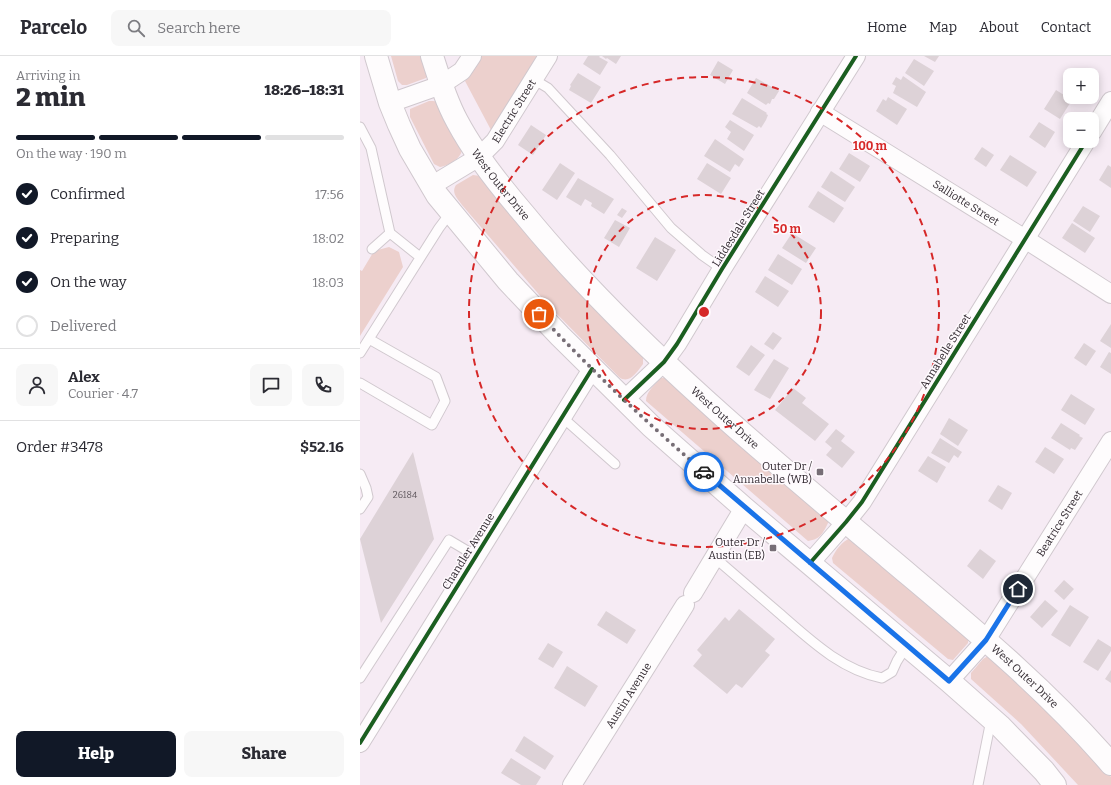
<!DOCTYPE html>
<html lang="en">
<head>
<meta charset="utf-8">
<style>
  :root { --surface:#fff; --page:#f7f7f7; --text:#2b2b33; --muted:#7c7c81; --line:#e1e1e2; --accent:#111827 }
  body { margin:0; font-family:Bitter,serif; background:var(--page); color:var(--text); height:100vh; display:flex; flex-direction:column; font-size:15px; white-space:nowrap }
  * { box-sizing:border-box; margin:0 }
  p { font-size:13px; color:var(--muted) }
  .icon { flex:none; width:22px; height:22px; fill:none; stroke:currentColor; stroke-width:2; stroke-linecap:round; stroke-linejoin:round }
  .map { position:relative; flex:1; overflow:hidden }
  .side { display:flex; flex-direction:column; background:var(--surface); width:360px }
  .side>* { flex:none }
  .buttons { position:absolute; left:703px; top:12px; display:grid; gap:8px }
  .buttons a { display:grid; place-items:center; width:36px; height:36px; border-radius:8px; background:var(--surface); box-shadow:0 2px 10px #0003; font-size:20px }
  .pin { position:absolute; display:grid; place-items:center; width:34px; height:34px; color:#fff; margin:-17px; border:2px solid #fff; border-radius:50%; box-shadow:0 1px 4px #0007 }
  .courier { position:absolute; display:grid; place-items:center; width:40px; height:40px; margin:-20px; border:3px solid #1a73e8; border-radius:50%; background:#fff; color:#222; box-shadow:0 1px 5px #0007 }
  .headline em { font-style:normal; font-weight:800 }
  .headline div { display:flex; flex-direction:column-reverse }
  .headline { display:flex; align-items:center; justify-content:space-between; height:68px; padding:0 16px }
  h1 { font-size:26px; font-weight:800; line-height:30px }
  .bar { display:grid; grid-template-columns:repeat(4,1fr); gap:6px 4px; align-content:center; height:48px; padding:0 16px }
  .bar i { height:5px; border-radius:3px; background:var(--line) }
  .bar .current { background:var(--accent) }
  .bar p { grid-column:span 4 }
  .line { display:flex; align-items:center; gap:10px; padding:0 16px; border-top:1px solid var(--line) }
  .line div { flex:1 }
  .round { display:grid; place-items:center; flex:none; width:42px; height:42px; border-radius:8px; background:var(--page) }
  ol { padding:0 16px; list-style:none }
  li { display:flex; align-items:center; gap:12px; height:44px }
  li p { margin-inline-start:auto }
  li .icon { padding:4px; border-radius:50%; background:var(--accent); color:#fff; stroke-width:4 }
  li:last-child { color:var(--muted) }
  li i { width:22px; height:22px; border:2px solid var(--line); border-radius:50% }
  .primary-button { display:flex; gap:8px; margin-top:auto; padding:8px 16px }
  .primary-button a { flex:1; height:46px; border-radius:8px; background:var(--accent); color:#fff; font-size:16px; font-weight:800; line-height:46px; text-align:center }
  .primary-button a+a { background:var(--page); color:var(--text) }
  header { display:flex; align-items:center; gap:24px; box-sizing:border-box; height:56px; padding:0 20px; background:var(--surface); border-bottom:1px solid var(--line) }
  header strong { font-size:19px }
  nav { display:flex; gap:22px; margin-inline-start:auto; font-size:14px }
  .search { width:280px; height:36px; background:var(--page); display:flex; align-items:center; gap:10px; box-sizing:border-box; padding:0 14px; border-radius:8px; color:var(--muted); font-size:15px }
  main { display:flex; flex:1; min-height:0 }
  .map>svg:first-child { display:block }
  .green { fill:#ecd0cd }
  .building { fill:#ddd2d7 }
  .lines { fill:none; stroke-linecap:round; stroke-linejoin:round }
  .lane-casing { stroke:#d0c8ce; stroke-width:11 }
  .street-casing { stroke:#d0c8ce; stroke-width:20 }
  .secondary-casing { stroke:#d0c8ce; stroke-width:24 }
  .lane { stroke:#fefcfd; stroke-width:9 }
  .street { stroke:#fefcfd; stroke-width:18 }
  .secondary { stroke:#fefcfd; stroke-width:22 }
  .cycleway-casing { stroke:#fef9fd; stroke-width:6 }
  .cycleway { stroke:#1b5e20; stroke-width:4 }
  .done { stroke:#776e76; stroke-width:4; stroke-dasharray:0 7.2 }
  .route { stroke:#1a73e8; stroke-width:5 }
  .ring { fill:none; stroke:#d62828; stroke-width:2; stroke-dasharray:7 5 }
  .poi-dot { fill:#776e76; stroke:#fef9fd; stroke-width:1.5 }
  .labels { text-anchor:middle; stroke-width:3; stroke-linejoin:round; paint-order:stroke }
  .number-label { font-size:9px; fill:#60585e }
  .street-label { font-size:11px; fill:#332b32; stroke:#fef9fd }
  .poi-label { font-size:11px; fill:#332b32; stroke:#fef9fd; text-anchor:end }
  .centre { fill:#d62828; stroke:#fef9fd; stroke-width:2 }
  .ring-label { font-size:12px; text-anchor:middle; font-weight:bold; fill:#d62828; stroke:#fef9fd; stroke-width:3; stroke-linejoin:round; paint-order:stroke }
</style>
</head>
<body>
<header>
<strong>Parcelo</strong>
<div class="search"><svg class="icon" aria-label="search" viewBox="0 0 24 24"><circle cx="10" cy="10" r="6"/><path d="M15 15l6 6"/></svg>Search here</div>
<nav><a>Home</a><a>Map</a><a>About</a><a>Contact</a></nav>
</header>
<main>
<section class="side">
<div class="headline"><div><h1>2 min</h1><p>Arriving in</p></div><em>18:26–18:31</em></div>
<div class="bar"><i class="current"></i><i class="current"></i><i class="current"></i><i></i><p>On the way · 190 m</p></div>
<ol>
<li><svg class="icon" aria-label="check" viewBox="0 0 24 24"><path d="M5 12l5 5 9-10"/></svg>Confirmed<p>17:56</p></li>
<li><svg class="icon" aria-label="check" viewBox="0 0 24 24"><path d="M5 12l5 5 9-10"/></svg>Preparing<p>18:02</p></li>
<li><svg class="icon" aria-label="check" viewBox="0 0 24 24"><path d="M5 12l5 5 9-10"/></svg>On the way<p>18:03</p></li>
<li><i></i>Delivered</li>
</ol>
<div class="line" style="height:72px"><a class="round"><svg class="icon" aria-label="person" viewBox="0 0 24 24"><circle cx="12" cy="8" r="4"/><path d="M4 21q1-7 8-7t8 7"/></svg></a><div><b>Alex</b><p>Courier · 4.7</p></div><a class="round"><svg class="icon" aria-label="chat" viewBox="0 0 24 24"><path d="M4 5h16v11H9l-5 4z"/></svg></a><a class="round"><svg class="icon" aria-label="phone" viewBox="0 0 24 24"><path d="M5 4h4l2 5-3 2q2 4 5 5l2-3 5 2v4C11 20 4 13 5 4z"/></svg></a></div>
<div class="line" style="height:52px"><div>Order #3478</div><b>$52.16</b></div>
<div class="primary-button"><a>Help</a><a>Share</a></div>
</section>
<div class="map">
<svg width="751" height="729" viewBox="0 0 751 729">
  <rect width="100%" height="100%" fill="#f6ebf4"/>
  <path class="green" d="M31 0H64L68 18 66 22 47 29H42L38 25Z
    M121 0H177L131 74 105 25Z
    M69 45H73L79 46 102 93C102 102 88 110 80 111L74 108 50 61V53Z
    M113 119 120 120 283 301V308C277 316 269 329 259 321L188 249 102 149C97 142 91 137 96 129Z
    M29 191 39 196 43 211 0 280V214L2 215 14 195Z
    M301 322H308L469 465C463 477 461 483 448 485L286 345C286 335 295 329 301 322Z
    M490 482 608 580V587L593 604 588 603 473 507 472 502C476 493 482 486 490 482Z
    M628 600 733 697 751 721V729H718L661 668 611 623V617L623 603Z"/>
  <path class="building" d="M228 0H240L239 1 248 6 240 19 223 8Z
    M242 0H261L256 8 247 2 246 3Z
    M564 0H579L575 6Z
    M554 3 574 15 564 30 545 17Z
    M358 5 373 14 365 28 350 19Z
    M218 17 241 31 231 47 209 34 211 30 210 29Z
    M543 20 566 36 557 51 533 37 536 30 532 28 536 21 541 24Z
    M396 22 419 35 414 43H412L410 48 408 47 406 49 387 37Z
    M696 34 712 44 700 63 684 53Z
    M528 41 547 53 537 69 516 55 523 43 526 45Z
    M382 42 407 57 406 58 408 59 406 64 401 72 399 70 397 72 372 58Z
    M370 64 394 79 384 95 367 83 371 76 365 71Z
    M679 66 695 76 685 92 669 81Z
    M171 69 186 79 173 99 158 89Z
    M355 83 384 103 379 111 375 108 370 116 344 100Z
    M622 91 634 99 626 111 614 103Z
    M489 97 510 110 500 126 479 113Z
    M650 99 677 116 667 131 640 114Z
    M200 107 215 117 197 144 182 134Z
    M347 107 371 122 361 138 337 123Z
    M748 109 751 111V132L739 124Z
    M471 115 495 131 485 146 461 131Z
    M218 122 254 143 244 158 231 150 232 147 225 143 221 150 206 141Z
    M458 135 484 152 474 167 448 151Z
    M723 150 740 160 730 176 713 165Z
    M262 152 267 155 262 162 257 159Z
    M255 164 270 172 259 191 244 182Z
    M712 167 735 182 725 197 702 182Z
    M432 177 456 192 446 207 422 192Z
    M295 181 316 194 297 225 276 212Z
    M418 198 442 213 432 229 408 214Z
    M405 220 429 235 418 251 395 236Z
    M751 268V292L740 285Z
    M413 276 422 282 413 294 404 288Z
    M724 287 736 295 726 310 714 302Z
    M391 289 405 299 389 320 376 311Z
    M749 296 751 297V318L740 311Z
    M414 303 429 312 410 343 394 334Z
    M433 332 446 342 442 347 469 368 455 385 415 354Z
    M711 338 735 353 725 369 701 354Z
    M589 362 608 374 598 390 580 378Z
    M701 367 720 379 719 380 723 382 715 394 711 392 710 394 691 382Z
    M476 373 485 380 481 385 495 396 482 412 466 399 472 392 465 386Z
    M580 382 602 396 598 402 594 399 589 407 571 397Z
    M685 391 704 403 694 418 675 406Z
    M53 396 74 483 21 567 0 483Z
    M568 400 586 411 577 427 558 415Z
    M638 429 652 437 642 454 628 445Z
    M620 493 636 505 623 523 607 510Z
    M704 524 714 533 704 544 694 535Z
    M685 544 698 555 682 572 670 561Z
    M710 549 729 561 710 591 691 579Z
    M379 553 415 583 405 595 410 599 382 632 376 628 367 638 333 610 342 599 337 594 365 561 369 565Z
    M246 555 276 574 267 588 237 569Z
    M738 583 751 591V595L738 615 723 606Z
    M188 587 203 596 193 612 178 603Z
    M207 610 238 630 225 651 194 632Z
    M751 614V627L745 623Z
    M164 680 194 700 185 714 155 695Z
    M151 702 181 721 176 729H161L141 717Z"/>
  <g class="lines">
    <g class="lane-casing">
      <path id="lane" d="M173 23 188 32 250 99 311 172 342 199 362 213
        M0 71 11 92 30 177 60 201
        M12 193 30 177
        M0 297 79 172 91 156
        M0 327 72 369 85 345 76 321 9 283
        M202 361 255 408
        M0 418 6 432 8 441 0 453
        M354 501C376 520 398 539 419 557 450 584 481 614 522 622L532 616 537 605 547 589
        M0 622 89 484 116 500
        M618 729 631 664"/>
    </g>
    <g class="street-casing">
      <g id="street">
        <path d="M30 47 81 29 102 15 112 0"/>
        <path id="s1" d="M460 56 665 183 751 238"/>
        <path d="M732 76 751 45"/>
        <path id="s2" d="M71 130 119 101 135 85 188 0"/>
        <path d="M264 344 304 306 317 288 362 213 496 0"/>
        <path d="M450 507 486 466 502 446 726 85"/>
        <path d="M333 537 384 452"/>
        <path id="s3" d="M589 625 626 584 751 385"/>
        <path d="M0 687 232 313"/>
        <path id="s4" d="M212 729 325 549"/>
      </g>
    </g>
    <g class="secondary-casing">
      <g id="secondary">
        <path d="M16 0 30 47 39 69 50 93 77 139 148 225 200 280 291 370 384 452 589 625 640 670 684 715 695 729"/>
        <path id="s5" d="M72 0C79 22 86 45 97 65 115 99 139 129 164 158 183 181 202 203 223 225 317 325 423 413 529 502 606 567 685 631 751 708"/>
      </g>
    </g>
    <use href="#lane" class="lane"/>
    <use href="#street" class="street"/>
    <use href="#secondary" class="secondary"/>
    <g class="cycleway-casing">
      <path id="cycleway" d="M264 344 304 306 317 288 362 213 496 0
        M450 507 486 466 502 446 726 85
        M0 687 232 313"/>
    </g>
    <use href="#cycleway" class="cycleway"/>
  </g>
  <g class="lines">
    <path class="done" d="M179 258C231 314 286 366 344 416"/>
    <path class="route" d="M344 416 589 625 626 584 658 533"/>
  </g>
  <g class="ring">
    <circle cx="344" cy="256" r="117"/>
    <circle cx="344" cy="256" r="235"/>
  </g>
  <g class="poi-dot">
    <rect x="456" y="412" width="8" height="8" rx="2"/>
    <rect x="409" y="488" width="8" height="8" rx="2"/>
  </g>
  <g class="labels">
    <g class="number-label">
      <text x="45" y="442">26184</text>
    </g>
    <g class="street-label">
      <text dy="4" stroke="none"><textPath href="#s2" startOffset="114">Electric Street</textPath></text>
      <text dy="4" stroke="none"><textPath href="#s5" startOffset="147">West Outer Drive</textPath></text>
      <text dy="4" stroke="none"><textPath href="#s1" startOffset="172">Salliotte Street</textPath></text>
      <text transform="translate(378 172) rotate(-58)" y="4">Liddesdale Street</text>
      <text transform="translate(585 295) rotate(-58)" y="4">Annabelle Street</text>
      <text dy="4" stroke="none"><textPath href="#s5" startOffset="471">West Outer Drive</textPath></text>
      <text dy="4" stroke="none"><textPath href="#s3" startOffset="193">Beatrice Street</textPath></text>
      <text transform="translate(108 495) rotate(-58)" y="4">Chandler Avenue</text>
      <text dy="4" stroke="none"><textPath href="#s5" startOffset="867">West Outer Drive</textPath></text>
      <text dy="4" stroke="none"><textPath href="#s4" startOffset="106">Austin Avenue</textPath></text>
    </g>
    <g class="poi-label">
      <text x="452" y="414">Outer Dr /<tspan x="452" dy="13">Annabelle (WB)</tspan></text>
      <text x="405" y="490">Outer Dr /<tspan x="405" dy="13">Austin (EB)</tspan></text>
    </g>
  </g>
  <circle cx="344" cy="256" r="6" class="centre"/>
  <g class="ring-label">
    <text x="510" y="94">100 m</text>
    <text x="427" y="177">50 m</text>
  </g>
</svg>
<div class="buttons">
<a>+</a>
<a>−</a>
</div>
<div class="pin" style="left:179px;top:258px;background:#ea580c"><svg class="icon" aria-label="bag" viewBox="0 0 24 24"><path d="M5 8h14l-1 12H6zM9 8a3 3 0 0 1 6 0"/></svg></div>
<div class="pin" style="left:658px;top:533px;background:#1f2937"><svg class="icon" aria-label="home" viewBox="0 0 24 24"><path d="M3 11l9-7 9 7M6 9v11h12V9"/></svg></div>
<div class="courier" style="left:344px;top:416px"><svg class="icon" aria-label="car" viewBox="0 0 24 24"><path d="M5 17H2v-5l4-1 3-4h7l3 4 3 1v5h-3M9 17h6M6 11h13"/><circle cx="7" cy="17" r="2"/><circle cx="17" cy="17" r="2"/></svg></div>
</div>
</main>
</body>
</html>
